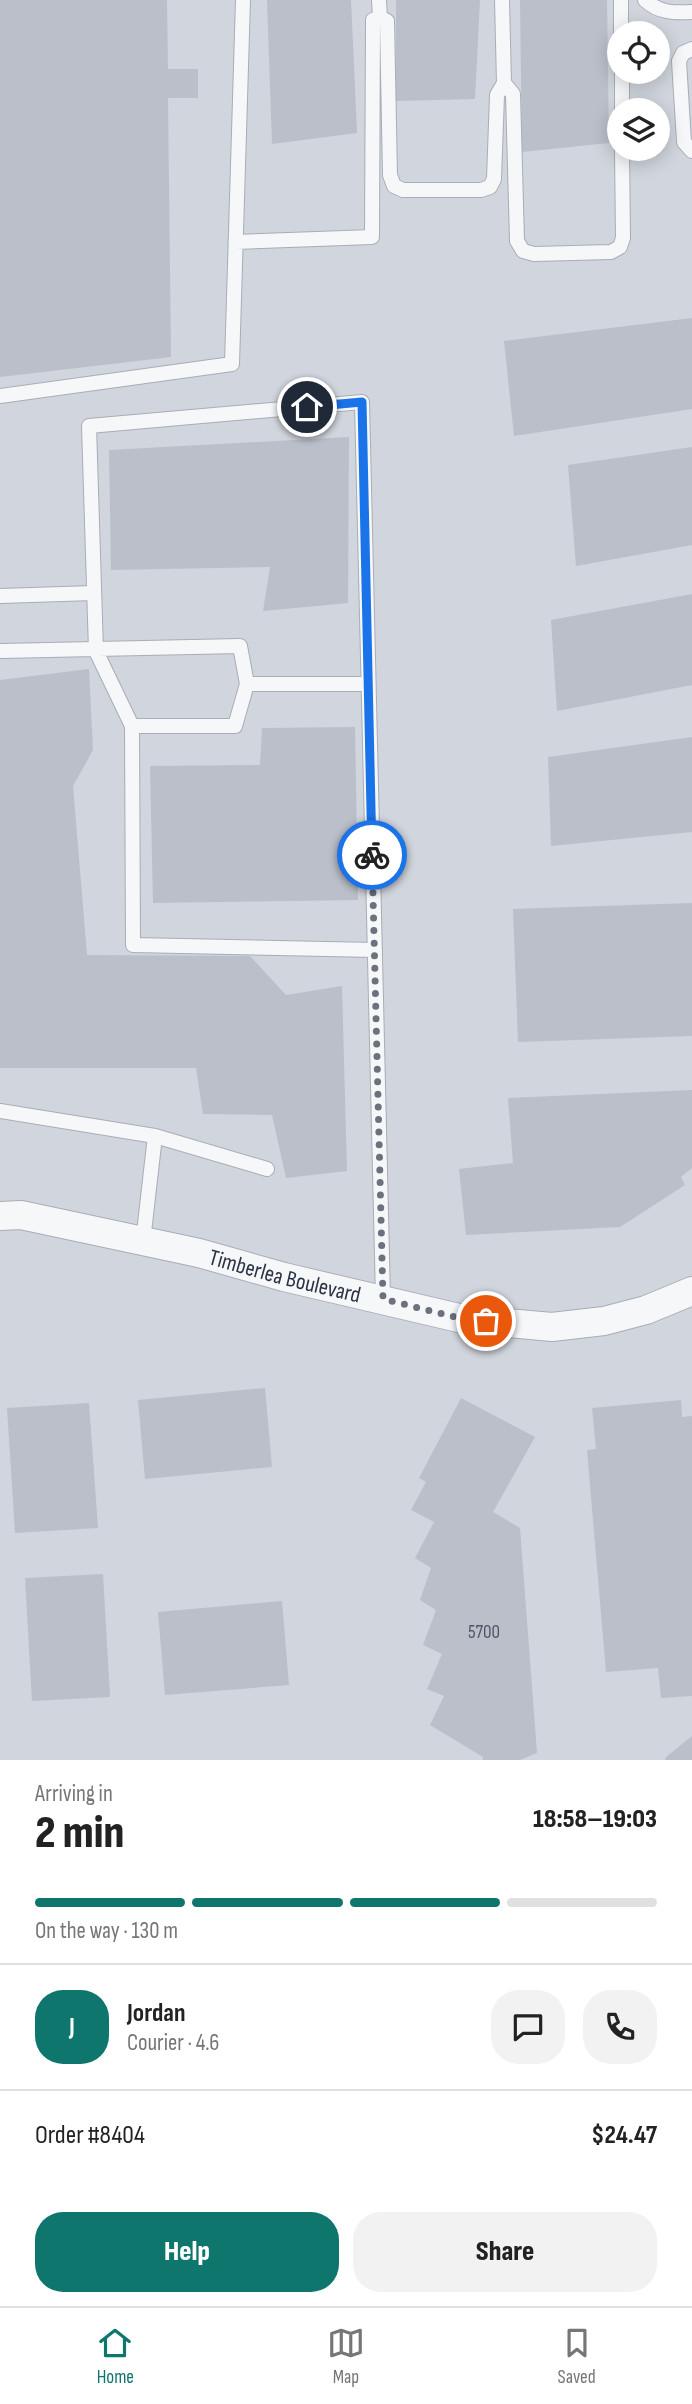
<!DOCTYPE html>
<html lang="en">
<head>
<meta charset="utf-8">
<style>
  :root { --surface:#fff; --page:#f2f2f2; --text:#222; --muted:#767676; --line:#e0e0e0; --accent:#0f766e }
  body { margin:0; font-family:"Sofia Sans Condensed",sans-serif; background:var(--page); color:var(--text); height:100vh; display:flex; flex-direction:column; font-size:26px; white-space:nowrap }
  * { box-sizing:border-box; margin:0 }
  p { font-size:23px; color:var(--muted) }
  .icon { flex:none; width:38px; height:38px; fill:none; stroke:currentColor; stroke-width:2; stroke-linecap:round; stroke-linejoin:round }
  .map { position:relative; height:1760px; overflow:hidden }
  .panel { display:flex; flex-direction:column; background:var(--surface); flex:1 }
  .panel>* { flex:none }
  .buttons { position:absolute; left:607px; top:21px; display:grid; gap:14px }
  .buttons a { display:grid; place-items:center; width:63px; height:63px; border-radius:50%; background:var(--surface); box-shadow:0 4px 18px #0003; font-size:35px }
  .pin { position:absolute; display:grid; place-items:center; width:60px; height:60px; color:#fff; margin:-30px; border:4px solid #fff; border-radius:50%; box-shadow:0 2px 7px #0007 }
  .courier { position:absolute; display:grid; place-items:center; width:70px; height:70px; margin:-35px; border:5px solid #1a73e8; border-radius:50%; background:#fff; color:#222; box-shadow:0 2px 9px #0007 }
  .headline em { font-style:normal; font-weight:800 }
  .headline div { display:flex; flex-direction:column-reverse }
  .headline { display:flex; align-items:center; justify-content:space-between; height:119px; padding:0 35px }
  h1 { font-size:46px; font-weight:800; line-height:52px }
  .bar { display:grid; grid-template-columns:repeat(4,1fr); gap:10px 7px; align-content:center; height:84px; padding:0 35px }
  .bar i { height:9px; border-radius:5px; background:var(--line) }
  .bar .selected { background:var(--accent) }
  .bar p { grid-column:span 4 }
  .line { display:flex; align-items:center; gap:18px; padding:0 35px; border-top:2px solid var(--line) }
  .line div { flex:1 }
  .round { display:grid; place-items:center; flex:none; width:74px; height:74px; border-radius:28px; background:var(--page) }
  .cta { display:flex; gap:14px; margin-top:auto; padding:14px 35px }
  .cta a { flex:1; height:80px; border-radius:28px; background:var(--accent); color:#fff; font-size:28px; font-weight:800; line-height:80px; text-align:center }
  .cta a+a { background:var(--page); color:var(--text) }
  .menu { display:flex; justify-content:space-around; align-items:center; height:98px; border-top:2px solid var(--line); background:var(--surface); font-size:19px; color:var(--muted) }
  .menu a { display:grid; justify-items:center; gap:4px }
  .menu .selected { color:var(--accent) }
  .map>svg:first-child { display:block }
  .built { fill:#d1d5dd; fill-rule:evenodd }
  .building { fill:#babfc9 }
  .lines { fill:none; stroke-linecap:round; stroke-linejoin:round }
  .service-casing { stroke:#a8adb6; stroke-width:16 }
  .minor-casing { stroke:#a8adb6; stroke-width:30 }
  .service { stroke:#f6f7f9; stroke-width:14 }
  .minor { stroke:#f6f7f9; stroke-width:28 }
  .done { stroke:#6b727e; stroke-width:7; stroke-dasharray:0 12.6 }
  .route { stroke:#1a73e8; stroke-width:9 }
  .labels { text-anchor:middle; stroke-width:7; stroke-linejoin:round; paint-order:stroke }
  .number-label { font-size:19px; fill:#4f5665 }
  .street-label { font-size:23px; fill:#2b3344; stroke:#f3f5f9 }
</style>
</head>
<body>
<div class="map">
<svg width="692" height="1760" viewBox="0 0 692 1760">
  <rect width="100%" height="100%" fill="#e3e6eb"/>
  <path class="built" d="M0 0H692V1760H0ZM620 33H658V72H620ZM620 110H658V149H620Z"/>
  <path class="building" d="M0 0H167L168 69H198V98H168L171 357 0 377Z
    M267 0H351L357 133 272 144Z
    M396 0H480L475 99 396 101Z
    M520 0H607L609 143 522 152Z
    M692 318V409L514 436 504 341Z
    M349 437 348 603 263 611 270 567 111 570 109 450Z
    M692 447V545L576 566 568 465Z
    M692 594V685L557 711 551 620Z
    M89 669 93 750 73 786 87 955 250 956 286 995 342 986 347 1171 286 1178 272 1115 203 1114 196 1068H0V680Z
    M355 727 358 900 153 903 150 766 260 765 262 728Z
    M692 737V832L551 846 548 757Z
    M692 903V1036L518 1042 513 909Z
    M692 1090V1168L681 1177 685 1185 620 1227 466 1235 459 1169 513 1163 508 1098Z
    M265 1388 272 1467 145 1479 138 1400Z
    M461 1398 535 1437 493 1512 520 1528 537 1753 520 1760H483V1757L430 1725 444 1696 427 1689 442 1654 423 1645 436 1610 420 1600 431 1568 415 1558 434 1522 411 1510 426 1482 419 1478Z
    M681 1400 682 1417 692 1416V1696L661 1698 658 1668 606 1672 587 1450 596 1449 592 1408Z
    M89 1403 98 1528 15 1533 7 1408Z
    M103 1574 110 1697 32 1701 25 1578Z
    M282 1601 289 1685 165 1695 158 1612Z
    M692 1736V1760H665L666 1757Z"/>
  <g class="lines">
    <g class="service-casing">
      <path id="service" d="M502 0 504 83 513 94 517 241 523 251 534 254 611 252 620 247 623 238 622 149
        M621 0V33
        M645 0C659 13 674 13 692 12
        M380 17 387 21 390 175 394 186 403 190H481L490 187 494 179 497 95 504 83
        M692 49 683 53 679 61 684 142 692 151
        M622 72V110
        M236 242 372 237 373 20 380 17 379 0
        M0 396 232 364 243 0
        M0 596 94 593
        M0 651 240 646 247 684H368
        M132 726H235L247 684
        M375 950 133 945 132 726 96 651 89 426 362 402 383 1299
        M0 1111 155 1136 267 1169
        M143 1241 155 1136"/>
    </g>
    <g class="minor-casing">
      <g id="minor">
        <path id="s1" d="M0 1216 21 1215 199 1253 284 1277 463 1319 552 1327 604 1321 646 1310 692 1291"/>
      </g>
    </g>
    <use href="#service" class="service"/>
    <use href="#minor" class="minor"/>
  </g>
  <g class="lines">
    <path class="done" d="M372 855 383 1299 463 1319 486 1321"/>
    <path class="route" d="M307 407 362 402 372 855"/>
  </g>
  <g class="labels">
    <g class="number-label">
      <text x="484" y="1638">5700</text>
    </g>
    <g class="street-label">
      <text dy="8" stroke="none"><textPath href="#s1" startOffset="292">Timberlea Boulevard</textPath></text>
    </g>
  </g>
</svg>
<div class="buttons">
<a><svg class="icon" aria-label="locate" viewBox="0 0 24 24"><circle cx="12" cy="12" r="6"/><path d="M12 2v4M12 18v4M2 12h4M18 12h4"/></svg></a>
<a><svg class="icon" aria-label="layers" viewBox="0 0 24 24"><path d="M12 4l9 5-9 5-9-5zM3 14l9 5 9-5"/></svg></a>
</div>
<div class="pin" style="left:486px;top:1321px;background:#ea580c"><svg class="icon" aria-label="bag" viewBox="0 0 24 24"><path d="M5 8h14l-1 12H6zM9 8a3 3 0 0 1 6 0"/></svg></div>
<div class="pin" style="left:307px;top:407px;background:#1f2937"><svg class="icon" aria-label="home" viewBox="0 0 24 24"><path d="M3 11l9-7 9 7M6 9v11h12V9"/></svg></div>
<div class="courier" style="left:372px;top:855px"><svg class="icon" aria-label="bike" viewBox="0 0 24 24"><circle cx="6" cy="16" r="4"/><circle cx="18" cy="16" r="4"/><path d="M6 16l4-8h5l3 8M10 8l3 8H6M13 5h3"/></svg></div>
</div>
<section class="panel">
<div class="headline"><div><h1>2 min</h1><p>Arriving in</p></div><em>18:58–19:03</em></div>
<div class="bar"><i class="selected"></i><i class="selected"></i><i class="selected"></i><i></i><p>On the way · 130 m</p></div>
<div class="line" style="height:126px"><b class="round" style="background:var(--accent);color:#fff">J</b><div><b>Jordan</b><p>Courier · 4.6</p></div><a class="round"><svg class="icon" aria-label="chat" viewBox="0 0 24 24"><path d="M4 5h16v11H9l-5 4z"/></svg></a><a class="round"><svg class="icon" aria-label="phone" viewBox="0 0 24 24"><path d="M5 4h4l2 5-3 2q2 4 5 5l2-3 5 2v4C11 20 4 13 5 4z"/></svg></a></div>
<div class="line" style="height:91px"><div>Order #8404</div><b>$24.47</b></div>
<div class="cta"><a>Help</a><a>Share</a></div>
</section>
<nav class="menu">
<a class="selected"><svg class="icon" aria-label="home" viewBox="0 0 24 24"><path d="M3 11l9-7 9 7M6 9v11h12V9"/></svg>Home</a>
<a><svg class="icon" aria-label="map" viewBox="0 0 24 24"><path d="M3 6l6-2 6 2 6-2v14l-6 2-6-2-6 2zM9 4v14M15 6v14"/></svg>Map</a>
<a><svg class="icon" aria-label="saved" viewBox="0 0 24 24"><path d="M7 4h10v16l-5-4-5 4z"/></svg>Saved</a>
</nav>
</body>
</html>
